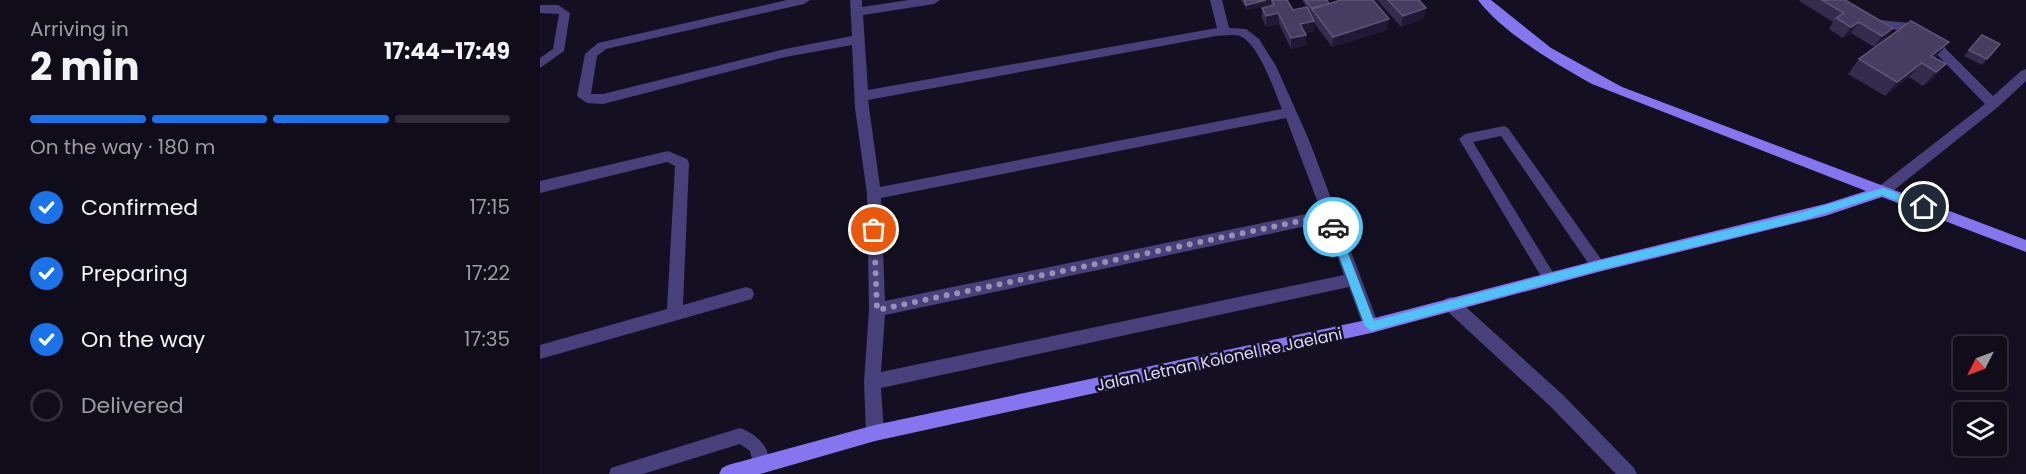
<!DOCTYPE html>
<html lang="en">
<head>
<meta charset="utf-8">
<style>
  :root { --surface:#100c19; --page:#1e1a26; --text:#f1f3f6; --muted:#9c9ba2; --line:#302c38; --accent:#1a73e8 }
  body { margin:0; font-family:Poppins,sans-serif; background:var(--page); color:var(--text); height:100vh; display:flex; flex-direction:column; font-size:22px; white-space:nowrap }
  * { box-sizing:border-box; margin:0 }
  p { font-size:20px; color:var(--muted) }
  .icon { flex:none; width:33px; height:33px; fill:none; stroke:currentColor; stroke-width:2; stroke-linecap:round; stroke-linejoin:round }
  .map { position:relative; flex:1; overflow:hidden }
  .panel { display:flex; flex-direction:column; background:var(--surface); width:540px }
  .panel>* { flex:none }
  .needle { width:39px; rotate:228deg }
  .tools { position:absolute; left:1413px; top:336px; display:grid; gap:12px }
  .tools a { display:grid; place-items:center; width:54px; height:54px; border-radius:6px; background:var(--surface); box-shadow:0 3px 15px #0003,0 0 0 2px var(--line); font-size:30px }
  .pin { position:absolute; display:grid; place-items:center; width:51px; height:51px; color:#fff; margin:-26px; border:3px solid #fff; border-radius:50%; box-shadow:0 2px 6px #0007 }
  .courier { position:absolute; display:grid; place-items:center; width:60px; height:60px; margin:-30px; border:4px solid #4fc3f7; border-radius:50%; background:#fff; color:#222; box-shadow:0 2px 8px #0007 }
  .overview em { font-style:normal; font-weight:700 }
  .overview div { display:flex; flex-direction:column-reverse }
  .overview { display:flex; align-items:center; justify-content:space-between; height:102px; padding:0 30px }
  h1 { font-size:39px; font-weight:700; line-height:45px }
  .bar { display:grid; grid-template-columns:repeat(4,1fr); gap:9px 6px; align-content:center; height:72px; padding:0 30px }
  .bar i { height:8px; border-radius:4px; background:var(--line) }
  .bar .selected { background:var(--accent) }
  .bar p { grid-column:span 4 }
  ol { padding:0 30px; list-style:none }
  li { display:flex; align-items:center; gap:18px; height:66px }
  li p { margin-inline-start:auto }
  li .icon { padding:6px; border-radius:50%; background:var(--accent); color:#fff; stroke-width:4 }
  li:last-child { color:var(--muted) }
  li i { width:33px; height:33px; border:3px solid var(--line); border-radius:50% }
  main { display:flex; flex:1; min-height:0 }
  .map>svg:first-child { display:block }
  .lines { fill:none; stroke-linecap:round; stroke-linejoin:round }
  .lane { fill:#48407b; fill-rule:evenodd }
  .street { fill:#48407b; fill-rule:evenodd }
  .secondary { fill:#8576f0; fill-rule:evenodd }
  .wall { fill:#352b4d }
  .shaded-wall { fill:#201834 }
  .building { fill:#473d60; stroke:#5e5578; stroke-width:1.5 }
  .route { fill:#4fc3f7 }
  .done { stroke:#9790ae; stroke-width:6; stroke-dasharray:0 10.8 }
  .labels { text-anchor:middle; stroke-width:5; stroke-linejoin:round; paint-order:stroke }
  .street-label { font-size:16px; fill:#ddd5fa; stroke:#151021 }
</style>
</head>
<body>
<main>
<section class="panel">
<div class="overview"><div><h1>2 min</h1><p>Arriving in</p></div><em>17:44–17:49</em></div>
<div class="bar"><i class="selected"></i><i class="selected"></i><i class="selected"></i><i></i><p>On the way · 180 m</p></div>
<ol>
<li><svg class="icon" aria-label="check" viewBox="0 0 24 24"><path d="M5 12l5 5 9-10"/></svg>Confirmed<p>17:15</p></li>
<li><svg class="icon" aria-label="check" viewBox="0 0 24 24"><path d="M5 12l5 5 9-10"/></svg>Preparing<p>17:22</p></li>
<li><svg class="icon" aria-label="check" viewBox="0 0 24 24"><path d="M5 12l5 5 9-10"/></svg>On the way<p>17:35</p></li>
<li><i></i>Delivered</li>
</ol>
</section>
<div class="map">
<svg width="1486" height="474" viewBox="0 0 1486 474">
  <rect width="100%" height="100%" fill="#151021"/>
  <g class="lines">
    <path class="lane" d="M0 5H18L30 13 24 51 0 68V58L13 49 19 14 0 13Z
      M964 126 968 128 1063 262 1065 266 1063 270 1058 272 1053 270 961 136 933 142 1017 279 1015 283 1010 285 1005 283 919 139 925 134Z
      M200 428C217 434 235 450 227 471L221 473 215 471 210 451 200 444 103 474H69L71 468 77 466Z"/>
    <path class="street" d="M247 0H270L264 4 66 49 57 56 51 94H63L245 49 312 36 310 0H322V7L369 0H400L394 4 323 15 328 90 677 28 670 0H682L689 28 706 29 719 39 736 66 769 140 839 326 837 331 831 333 825 331 809 287 341 388 344 433 341 439 335 441 329 439 326 433 324 382 329 310 327 194 315 108 312 45 245 57 63 104 47 103 37 96 45 54 58 43ZM676 36C683 36 693 34 700 36 719 44 734 90 742 109L340 187 328 100ZM746 118 781 211 345 301 341 198ZM785 222 804 275 341 372 345 315Z
      M1329 19 1370 23 1386 29 1453 96 1481 71 1486 69V81L1458 107 1348 195H1338L1336 191 1338 187 1445 104 1378 35 1368 31 1325 26 1323 23Z
      M128 151 147 159 149 163 143 305 206 287 212 289 214 294 212 299 0 359V345L127 309 135 166 127 162 0 193V181Z
      M911 297 917 299 1023 395 1094 468 1097 474H1076L1011 407 905 309 903 304 905 299Z"/>
    <path class="secondary" d="M938 0H951L1011 48 1082 87 1486 240V252L1342 197 1285 216 1058 272 831 333 335 441 220 474H179L182 468 188 465 335 425 831 319 1058 260 1285 204 1326 191 1052 84C1016 64 963 33 938 0Z"/>
  </g>
  <path class="wall" d="M701 0H747L753 10 766 7 762 0H787L789 4 847 30 792 47 774 23V31L765 33 766 35V45L751 49 739 24 726 27 722 18V8L731 6V4L707 10Z
    M837 0H879L884 18 861 27Z
    M1260 0H1305L1353 28 1345 39 1334 47 1311 33 1303 38 1289 29 1293 22 1259 1Z
    M1442 35 1460 44 1442 65 1424 56Z
    M1409 42 1395 58 1406 64 1393 78 1383 86 1369 77 1345 96 1308 74 1319 59Z"/>
  <path class="shaded-wall" d="M726 0H731V4L707 10 706 5Z
    M886 8 884 18 861 27 863 16Z
    M738 13 739 24 726 27V16Z
    M849 19 847 30 792 47 793 37Z
    M774 21V31L760 34V24Z
    M1319 22 1311 33 1303 38 1311 27Z
    M1353 28 1345 39 1334 47 1342 36Z
    M766 35V45L751 49V38Z
    M1409 42 1396 56 1385 65 1391 56Z
    M1382 63 1369 77 1345 96 1357 82Z
    M1406 64 1393 78 1383 86 1396 72Z"/>
  <path class="building" d="M704 0H726L706 5Z
    M732 0H747L753 10 767 7 774 21 760 24 766 35 751 38 738 13 726 16 722 8 734 5Z
    M765 0H787L789 4 771 8Z
    M801 0H833L849 19 793 37 772 9Z
    M848 0H879L886 8 863 16Z
    M1282 0H1305L1353 28 1342 36 1319 22 1311 27 1296 18 1304 13Z
    M1371 21 1409 42 1391 56 1406 64 1396 72 1382 63 1357 82 1319 59Z
    M1442 35 1460 44 1447 59 1429 50Z"/>
  <path class="route" d="M1343 188 1387 204 1388 207 1384 211 1342 195 1263 220 1059 270 831 331 825 326 788 227 793 223 798 227 834 321 1059 261 1263 212Z"/>
  <g class="lines">
    <path class="done" d="M334 230 337 310 789 215 793 227"/>
  </g>
  <g class="labels">
    <g class="street-label">
      <text transform="translate(679 359) rotate(-12)" y="6">Jalan Letnan Kolonel Re Jaelani</text>
    </g>
  </g>
</svg>
<div class="tools">
<a><svg class="needle" viewBox="-14 -14 28 28"><path d="M0-13l5 13h-10z" fill="#e53935"/><path d="M0 13l5-13h-10z" fill="#9c9ba2"/></svg></a>
<a><svg class="icon" aria-label="layers" viewBox="0 0 24 24"><path d="M12 4l9 5-9 5-9-5zM3 14l9 5 9-5"/></svg></a>
</div>
<div class="pin" style="left:334px;top:230px;background:#ea580c"><svg class="icon" aria-label="bag" viewBox="0 0 24 24"><path d="M5 8h14l-1 12H6zM9 8a3 3 0 0 1 6 0"/></svg></div>
<div class="pin" style="left:1384px;top:207px;background:#1f2937"><svg class="icon" aria-label="home" viewBox="0 0 24 24"><path d="M3 11l9-7 9 7M6 9v11h12V9"/></svg></div>
<div class="courier" style="left:793px;top:227px"><svg class="icon" aria-label="car" viewBox="0 0 24 24"><path d="M5 17H2v-5l4-1 3-4h7l3 4 3 1v5h-3M9 17h6M6 11h13"/><circle cx="7" cy="17" r="2"/><circle cx="17" cy="17" r="2"/></svg></div>
</div>
</main>
</body>
</html>
